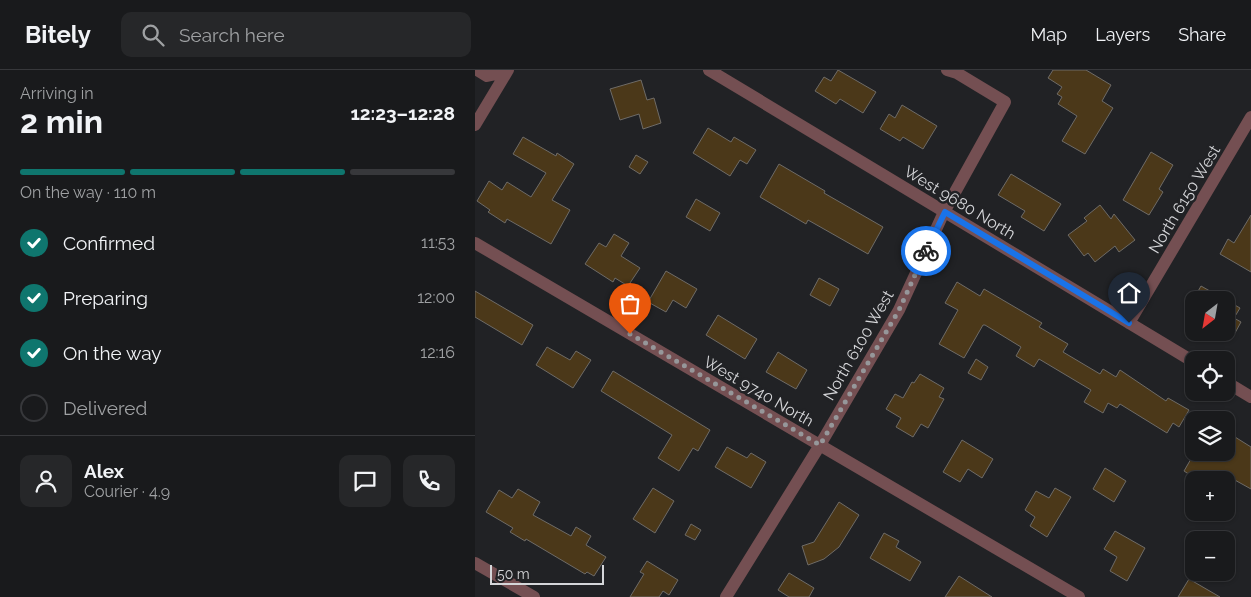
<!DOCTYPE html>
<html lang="en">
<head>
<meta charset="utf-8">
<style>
  :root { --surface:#191a1c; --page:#262729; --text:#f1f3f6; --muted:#9fa1a3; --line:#37383b; --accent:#0f766e }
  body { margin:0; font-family:Raleway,sans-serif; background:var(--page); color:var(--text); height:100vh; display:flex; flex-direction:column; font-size:19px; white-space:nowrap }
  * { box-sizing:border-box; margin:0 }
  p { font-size:16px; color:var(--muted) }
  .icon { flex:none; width:28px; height:28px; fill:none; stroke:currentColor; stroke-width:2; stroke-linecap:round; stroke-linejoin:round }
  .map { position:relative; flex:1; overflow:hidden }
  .sheet { display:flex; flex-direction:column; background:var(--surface); width:475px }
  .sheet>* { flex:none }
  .needle { width:32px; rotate:211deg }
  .fabs { position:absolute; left:710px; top:221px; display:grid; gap:10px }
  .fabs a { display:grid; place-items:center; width:50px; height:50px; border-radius:10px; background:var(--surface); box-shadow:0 1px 4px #0004,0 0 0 1px var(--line); font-size:25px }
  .scale { position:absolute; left:15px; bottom:12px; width:114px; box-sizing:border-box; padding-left:5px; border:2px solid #d5d6d9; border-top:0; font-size:14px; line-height:18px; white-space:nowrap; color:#d5d6d9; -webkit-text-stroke:4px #212225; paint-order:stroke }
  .pin { position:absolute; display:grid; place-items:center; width:42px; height:42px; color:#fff; margin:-51px -21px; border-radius:50% 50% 50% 0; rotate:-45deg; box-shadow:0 0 5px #0007 }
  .pin .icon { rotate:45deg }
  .courier { position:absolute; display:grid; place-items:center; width:50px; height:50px; margin:-25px; border:4px solid #1a73e8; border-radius:50%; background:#fff; color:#222; box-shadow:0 1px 6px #0007 }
  .summary em { font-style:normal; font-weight:700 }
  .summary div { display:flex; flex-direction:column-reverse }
  .summary { display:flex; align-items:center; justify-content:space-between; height:85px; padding:0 20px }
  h1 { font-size:32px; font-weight:700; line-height:38px }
  .bar { display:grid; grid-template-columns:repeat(4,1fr); gap:8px 5px; align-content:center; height:60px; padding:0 20px }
  .bar i { height:6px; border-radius:4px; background:var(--line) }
  .bar .active { background:var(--accent) }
  .bar p { grid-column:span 4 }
  .line { display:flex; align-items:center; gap:12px; padding:0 20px; border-top:1px solid var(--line) }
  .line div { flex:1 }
  .round { display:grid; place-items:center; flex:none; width:52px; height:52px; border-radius:10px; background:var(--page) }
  ol { padding:0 20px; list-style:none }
  li { display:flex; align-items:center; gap:15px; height:55px }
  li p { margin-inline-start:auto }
  li .icon { padding:5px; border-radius:50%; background:var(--accent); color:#fff; stroke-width:4 }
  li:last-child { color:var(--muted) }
  li i { width:28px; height:28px; border:2px solid var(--line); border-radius:50% }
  header { display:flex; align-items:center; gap:30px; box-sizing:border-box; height:70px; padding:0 25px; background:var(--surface); border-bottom:1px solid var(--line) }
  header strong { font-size:24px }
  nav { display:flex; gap:28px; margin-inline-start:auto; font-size:18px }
  .search { width:350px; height:45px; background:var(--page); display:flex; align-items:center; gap:12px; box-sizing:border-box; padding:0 18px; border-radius:10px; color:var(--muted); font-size:19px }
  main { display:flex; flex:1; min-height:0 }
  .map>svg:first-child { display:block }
  .building { fill:#4b3819; stroke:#6e6b67 }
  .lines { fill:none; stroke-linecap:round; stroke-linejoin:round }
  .minor { stroke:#744f52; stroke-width:12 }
  .done { stroke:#96979a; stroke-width:5; stroke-dasharray:0 9 }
  .route { stroke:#1a73e8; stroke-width:6 }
  .labels { text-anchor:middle; stroke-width:5; stroke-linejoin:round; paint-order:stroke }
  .street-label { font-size:16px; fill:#d5d6d9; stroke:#212225 }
</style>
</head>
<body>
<header>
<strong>Bitely</strong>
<div class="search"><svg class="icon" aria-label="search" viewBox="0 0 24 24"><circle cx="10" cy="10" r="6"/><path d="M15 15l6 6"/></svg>Search here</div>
<nav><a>Map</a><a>Layers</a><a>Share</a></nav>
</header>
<main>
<section class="sheet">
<div class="summary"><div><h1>2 min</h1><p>Arriving in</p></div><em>12:23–12:28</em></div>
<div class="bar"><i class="active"></i><i class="active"></i><i class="active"></i><i></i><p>On the way · 110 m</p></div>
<ol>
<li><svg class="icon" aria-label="check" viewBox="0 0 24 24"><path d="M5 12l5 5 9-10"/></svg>Confirmed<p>11:53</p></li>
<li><svg class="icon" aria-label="check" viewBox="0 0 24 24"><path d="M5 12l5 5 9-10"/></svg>Preparing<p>12:00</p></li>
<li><svg class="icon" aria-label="check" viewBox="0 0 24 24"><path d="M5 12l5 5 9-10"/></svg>On the way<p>12:16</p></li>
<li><i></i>Delivered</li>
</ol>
<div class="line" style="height:90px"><a class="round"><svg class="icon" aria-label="person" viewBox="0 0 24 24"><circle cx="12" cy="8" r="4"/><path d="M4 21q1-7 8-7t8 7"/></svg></a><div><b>Alex</b><p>Courier · 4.9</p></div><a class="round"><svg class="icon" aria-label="chat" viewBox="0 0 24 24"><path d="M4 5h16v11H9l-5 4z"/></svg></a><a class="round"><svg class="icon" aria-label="phone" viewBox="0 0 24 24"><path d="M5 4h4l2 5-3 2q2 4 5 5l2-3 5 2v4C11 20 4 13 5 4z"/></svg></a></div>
</section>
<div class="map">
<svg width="776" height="527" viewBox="0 0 776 527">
  <rect width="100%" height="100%" fill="#212225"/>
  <path class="building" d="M363 0 401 22 388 43 365 29 361 34 340 21 349 7 356 11Z
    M578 0H611L636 15 627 31 638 38 610 84 587 71 602 46 583 34 587 27 582 24 587 17 573 8Z
    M166 10 172 30 179 28 186 53 168 59 164 44 145 50 135 19Z
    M427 35 462 56 448 79 428 67 425 71 405 59 414 44 420 48Z
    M233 58 256 72 259 67 281 80 272 94 265 90 255 106 218 83Z
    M48 67 81 86 82 83 99 94 77 130 95 140 76 174 32 149 30 153 13 142 15 140 2 131 14 111 27 120 32 112 56 127 71 103 38 84Z
    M676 82 698 95 684 119 688 122 674 145 648 130Z
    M161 85 173 92 165 104 154 97Z
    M304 94 350 121 349 123 408 157 393 184 333 150 331 154 285 127Z
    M536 104 586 134 569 161 546 147 550 141 523 125Z
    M221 129 245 143 235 161 211 147Z
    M625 135 636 149 639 144 660 170 644 182 640 176 620 192 613 183 609 186 593 165 612 151 609 148Z
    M776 145V202L745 184 753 169 759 173Z
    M139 164 154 173 146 186 165 198 153 216 140 208 138 212 110 194 124 173 131 177Z
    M191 201 222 219 211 238 198 230 191 242 173 232Z
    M344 208 364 219 355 236 335 225Z
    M482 212 505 226 509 219 567 253 564 257 593 274 588 282 625 304 628 299 641 307 645 300 691 331 693 328 714 340 704 357 698 353 692 363 645 334 642 338 633 333 628 343 609 332 616 320 564 289 559 297 541 286 546 277 510 255H508L489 288 464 274 483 240 470 233Z
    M726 216 751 230H718Z
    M0 221 58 255 47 275 0 247Z
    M751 230 765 238 759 248 766 252 760 263 753 259 751 261Z
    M243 245 282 269 270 289 231 265Z
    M72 277 95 290 101 281 116 290 98 318 61 295Z
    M303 282 332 300 321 319 291 302Z
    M501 289 513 297 506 310 493 303Z
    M138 301 235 360 223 381 218 378 204 401 183 388 197 365 126 321Z
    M445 304 469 318 464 327 469 329 453 358 446 354 438 367 421 357 426 348 411 339 420 324 428 328 437 312 439 313Z
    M760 367 776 377V419L758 409 723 410 709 401 720 382H733L747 391Z
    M487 370 518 389 507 408 493 399 485 412 468 402Z
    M252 377 272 388 276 383 291 392 276 418 240 397Z
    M630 398 651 411 639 432 618 419Z
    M178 418 199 431 180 463 158 449Z
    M580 418 596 427 572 467 555 456 560 447 550 440 561 421 574 428Z
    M43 419 65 432 58 445 96 466 101 457 116 466 111 475 131 487 119 506 112 502 110 504 51 469 50 471 35 462 38 458 11 442 24 420 37 428Z
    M364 432 384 445 364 477 349 489 333 495 327 476 339 472Z
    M216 454 226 460 220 470 210 465Z
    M640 461 670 478 652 511 635 501 642 487 629 479Z
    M409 463 424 471 421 477 446 492 435 511 395 488Z
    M172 491 203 510 194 525 188 521 184 527H155L169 504 165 502Z
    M314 503 339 518 334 527H314L303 520Z
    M484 506 517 527H470Z
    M714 509 745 527H703Z"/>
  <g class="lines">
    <path class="minor" d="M2 0 12 6 31 2
      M234 0 719 292
      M0 55 33 0
      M0 173 604 527
      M654 253 776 47
      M751 312 776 327
      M0 493 59 527
      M251 527 345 375 424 240 469 142 530 32 482 3 472 0"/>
  </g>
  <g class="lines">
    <path class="done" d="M155 264 345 375 424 240 451 181"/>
    <path class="route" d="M451 181 470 142 654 253"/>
  </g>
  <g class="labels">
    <g class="street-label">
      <text transform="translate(709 129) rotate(-59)" y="6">North 6150 West</text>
      <text transform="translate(485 132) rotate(31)" y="6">West 9680 North</text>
      <text transform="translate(383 275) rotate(-60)" y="6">North 6100 West</text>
      <text transform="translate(284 321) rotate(30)" y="6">West 9740 North</text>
    </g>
  </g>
</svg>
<div class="fabs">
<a><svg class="needle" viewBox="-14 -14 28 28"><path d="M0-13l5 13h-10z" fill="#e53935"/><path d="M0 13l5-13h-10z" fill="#9fa1a3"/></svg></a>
<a><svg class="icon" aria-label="locate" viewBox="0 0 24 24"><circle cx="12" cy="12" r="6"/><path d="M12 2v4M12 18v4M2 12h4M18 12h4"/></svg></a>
<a><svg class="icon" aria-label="layers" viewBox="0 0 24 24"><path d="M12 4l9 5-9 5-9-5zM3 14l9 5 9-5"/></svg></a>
<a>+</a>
<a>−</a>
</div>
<div class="scale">50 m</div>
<div class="pin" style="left:155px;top:264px;background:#ea580c"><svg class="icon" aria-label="bag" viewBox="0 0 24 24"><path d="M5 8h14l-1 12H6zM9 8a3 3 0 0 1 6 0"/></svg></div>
<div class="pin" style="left:654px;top:253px;background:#1f2937"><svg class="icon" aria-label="home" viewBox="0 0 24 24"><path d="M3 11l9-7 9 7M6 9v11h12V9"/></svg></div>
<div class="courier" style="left:451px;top:181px"><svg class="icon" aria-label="bike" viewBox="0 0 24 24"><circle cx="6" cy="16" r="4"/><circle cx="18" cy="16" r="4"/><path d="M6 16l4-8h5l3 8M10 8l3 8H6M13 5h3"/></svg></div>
</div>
</main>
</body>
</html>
